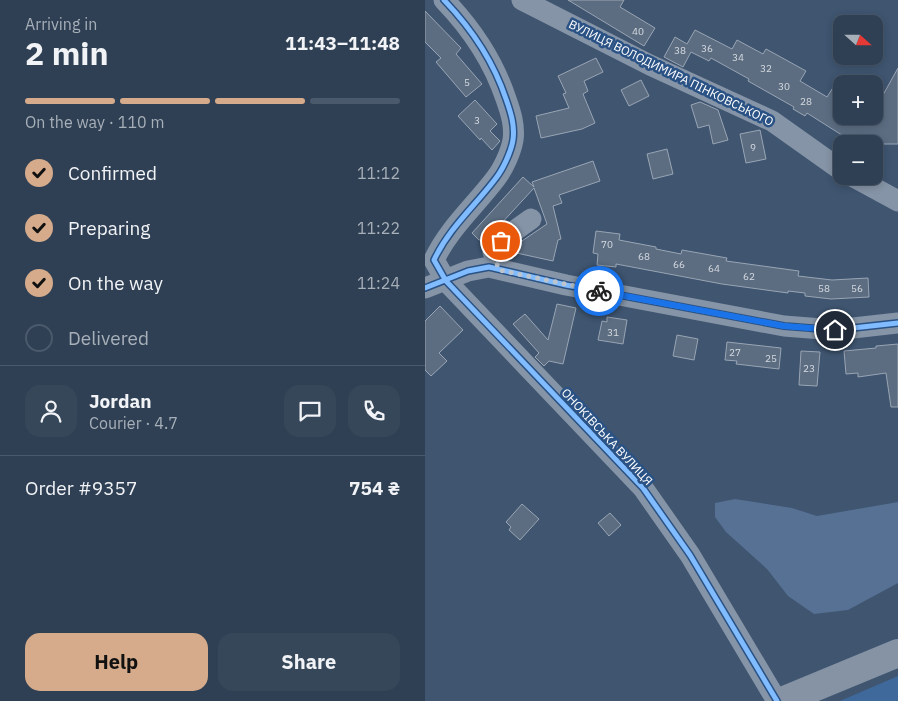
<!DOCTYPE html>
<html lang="en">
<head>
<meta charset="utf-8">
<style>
  :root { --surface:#2f4054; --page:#37475a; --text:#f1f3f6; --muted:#a7afb8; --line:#4a596b; --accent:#d6ab8b }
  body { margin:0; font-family:"IBM Plex Sans",sans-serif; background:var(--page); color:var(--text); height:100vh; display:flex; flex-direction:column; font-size:19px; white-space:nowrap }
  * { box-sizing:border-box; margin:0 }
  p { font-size:16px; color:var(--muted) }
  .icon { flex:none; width:28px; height:28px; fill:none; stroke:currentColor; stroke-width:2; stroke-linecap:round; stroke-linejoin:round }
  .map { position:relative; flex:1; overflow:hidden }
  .sheet { display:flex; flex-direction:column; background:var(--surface); width:425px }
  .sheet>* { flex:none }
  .needle { width:32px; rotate:111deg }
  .buttons { position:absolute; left:408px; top:15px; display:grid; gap:10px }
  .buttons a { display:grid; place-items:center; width:50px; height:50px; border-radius:10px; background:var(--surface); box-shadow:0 2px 8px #0003,0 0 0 1px var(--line); font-size:25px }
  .pin { position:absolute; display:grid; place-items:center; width:42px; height:42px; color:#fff; margin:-21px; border:2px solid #fff; border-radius:50%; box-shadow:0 1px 5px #0007 }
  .courier { position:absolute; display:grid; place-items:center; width:50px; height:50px; margin:-25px; border:4px solid #1a73e8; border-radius:50%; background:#fff; color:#222; box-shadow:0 1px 6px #0007 }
  .headline em { font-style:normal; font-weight:800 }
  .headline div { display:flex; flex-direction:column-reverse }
  .headline { display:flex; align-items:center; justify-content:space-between; height:85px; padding:0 25px }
  h1 { font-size:32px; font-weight:800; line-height:38px }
  .bar { display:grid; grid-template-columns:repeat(4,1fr); gap:8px 5px; align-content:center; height:60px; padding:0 25px }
  .bar i { height:6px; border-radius:4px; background:var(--line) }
  .bar .selected { background:var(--accent) }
  .bar p { grid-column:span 4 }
  .line { display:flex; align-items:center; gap:12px; padding:0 25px; border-top:1px solid var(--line) }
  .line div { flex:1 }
  .round { display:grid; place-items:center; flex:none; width:52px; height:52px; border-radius:15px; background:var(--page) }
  ol { padding:0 25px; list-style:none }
  li { display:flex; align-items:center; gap:15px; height:55px }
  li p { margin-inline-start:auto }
  li .icon { padding:5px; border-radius:50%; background:var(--accent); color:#111; stroke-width:4 }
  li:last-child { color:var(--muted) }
  li i { width:28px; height:28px; border:2px solid var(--line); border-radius:50% }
  .primary-button { display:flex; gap:10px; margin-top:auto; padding:10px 25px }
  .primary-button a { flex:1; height:58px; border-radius:15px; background:var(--accent); color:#111; font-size:20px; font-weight:800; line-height:58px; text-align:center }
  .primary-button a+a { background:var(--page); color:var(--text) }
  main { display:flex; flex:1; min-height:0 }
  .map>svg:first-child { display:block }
  .green { fill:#3f699a }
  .water { fill:#567193 }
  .building { fill:#5c6d82; stroke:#99a5b4 }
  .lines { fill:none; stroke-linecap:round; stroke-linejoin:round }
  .minor { stroke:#8594a6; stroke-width:21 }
  .highway { stroke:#8593a5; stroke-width:28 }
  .cycleway-casing { stroke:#2a5285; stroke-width:8 }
  .cycleway { stroke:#80bcff; stroke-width:5 }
  .done { stroke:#bcc4cd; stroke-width:5; stroke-dasharray:0 9 }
  .route { stroke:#1a73e8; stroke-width:6 }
  .labels { text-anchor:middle; stroke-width:5; stroke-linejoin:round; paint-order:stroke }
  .number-label { font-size:10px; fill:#d6dae0 }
  .street-label { font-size:12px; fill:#fff; stroke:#2a5285 }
</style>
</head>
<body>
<main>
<section class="sheet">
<div class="headline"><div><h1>2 min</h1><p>Arriving in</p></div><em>11:43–11:48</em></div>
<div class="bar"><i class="selected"></i><i class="selected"></i><i class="selected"></i><i></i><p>On the way · 110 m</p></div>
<ol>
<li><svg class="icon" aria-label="check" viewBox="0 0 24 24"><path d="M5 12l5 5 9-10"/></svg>Confirmed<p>11:12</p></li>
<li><svg class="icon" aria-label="check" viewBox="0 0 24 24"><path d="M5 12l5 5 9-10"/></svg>Preparing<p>11:22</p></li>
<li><svg class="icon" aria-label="check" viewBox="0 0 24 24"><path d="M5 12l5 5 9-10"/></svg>On the way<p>11:24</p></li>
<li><i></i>Delivered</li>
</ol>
<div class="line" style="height:90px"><a class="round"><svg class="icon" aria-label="person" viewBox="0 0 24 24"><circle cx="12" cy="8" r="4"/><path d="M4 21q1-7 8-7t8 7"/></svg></a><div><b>Jordan</b><p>Courier · 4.7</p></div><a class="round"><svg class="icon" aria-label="chat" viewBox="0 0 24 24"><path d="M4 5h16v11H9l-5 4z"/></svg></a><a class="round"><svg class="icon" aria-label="phone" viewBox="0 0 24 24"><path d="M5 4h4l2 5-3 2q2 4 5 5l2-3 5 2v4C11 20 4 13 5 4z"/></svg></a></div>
<div class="line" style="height:65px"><div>Order #9357</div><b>754 ₴</b></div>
<div class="primary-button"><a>Help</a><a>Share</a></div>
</section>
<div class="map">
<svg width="473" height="701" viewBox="0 0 473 701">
  <rect width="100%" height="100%" fill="#3f5570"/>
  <path class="green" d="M473 676V701H415Z"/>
  <path class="water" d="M310 499 367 508 392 516 473 502V583L423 610 389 614 363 596 342 569 301 532 290 517V503Z"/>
  <path class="building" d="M143 0H199L195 7 230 28 219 46Z
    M0 11 36 48 31 54 57 84 41 97 11 62 16 58 0 42Z
    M270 30 307 49 312 40 338 54 341 49 352 55 381 71 375 81 402 97 409 86 416 91V116H449V90L458 95 473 68V144H431L382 113 380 116 368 109 369 107 323 81 324 79 286 58 284 61 266 52 258 67 239 57 250 37 262 44Z
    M171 58 178 72 159 81 163 91 158 94 170 123 157 129 116 138 111 116 144 108 138 94 141 93 133 76Z
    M216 80 224 96 204 106 196 90Z
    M50 100 72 124 65 131 75 141 67 150 56 138 55 140 33 116Z
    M275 102 293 110 303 140 288 144 284 125 273 128 266 105Z
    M335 130 341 159 321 163 315 134Z
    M242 149 248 174 228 179 222 154Z
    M168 161 175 181 134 195 137 203 128 206 136 239 133 240 128 261 87 252 88 247 122 224 109 188 62 239 54 240 47 233 98 177 109 187 107 182Z
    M171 231 195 234 194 240 231 247V249L256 254 257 250 302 258 301 261 374 271 373 276 407 280 443 278 444 297 406 299 380 296V293L363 291V293L297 284 191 264V267L172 265 173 254 168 253Z
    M132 304 151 308 138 364 124 361 119 366 110 357 114 353 88 324 100 314 123 340Z
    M15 306 38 330 14 353 22 361 6 376 0 370V321Z
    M182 317 202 320 198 344 173 340 177 321 182 322Z
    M252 335 273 339 269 360 248 356Z
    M302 342 356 348 354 369 311 364 312 361 300 360Z
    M473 344V407H466L461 373 433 377V373L421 374 419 351 451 348V346Z
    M376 351 395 352 392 386 374 385Z
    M97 504 114 519 95 540 84 530 86 527 81 522Z
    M185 513 196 525 184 536 173 523Z"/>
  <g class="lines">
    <path class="minor" d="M19 0C47 29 68 60 81 99 86 113 90 126 88 140 86 152 78 169 71 178 50 206 24 228 9 260L21 281 218 488 265 555 352 701
      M97 0 225 65 347 121 416 170
      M427 176 473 201
      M74 269 68 252 75 241 106 219
      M0 288 43 271 64 267 141 285 359 326 410 330 473 323"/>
    <path class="highway" d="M357 701 473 653"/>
    <g class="cycleway-casing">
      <path id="cycleway" d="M19 0C47 29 68 60 81 99 86 113 90 126 88 140 86 152 78 169 71 178 50 206 24 228 9 260L21 281 218 488 265 555 352 701
        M0 288 43 271 64 267 141 285 359 326 410 330 473 323"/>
    </g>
    <use href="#cycleway" class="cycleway"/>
  </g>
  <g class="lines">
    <path class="done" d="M76 241 68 252 74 270 174 291"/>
    <path class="route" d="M174 291 359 326 410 330"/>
  </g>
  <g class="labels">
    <g class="number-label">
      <text x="213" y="35">40</text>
      <text x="282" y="52">36</text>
      <text x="255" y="54">38</text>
      <text x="313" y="61">34</text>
      <text x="341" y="72">32</text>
      <text x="42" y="86">5</text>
      <text x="359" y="90">30</text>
      <text x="381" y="105">28</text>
      <text x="52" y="124">3</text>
      <text x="328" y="151">9</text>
      <text x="182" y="248">70</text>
      <text x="219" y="260">68</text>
      <text x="254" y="268">66</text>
      <text x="289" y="272">64</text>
      <text x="324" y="280">62</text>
      <text x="399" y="292">58</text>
      <text x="432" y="292">56</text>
      <text x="188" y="336">31</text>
      <text x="310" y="356">27</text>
      <text x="346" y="362">25</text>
      <text x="384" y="372">23</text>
    </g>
    <g class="street-label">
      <text transform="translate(246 73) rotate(26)" y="4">ВУЛИЦЯ ВОЛОДИМИРА ПІНКОВСЬКОГО</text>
      <text transform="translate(182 437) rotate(47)" y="4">ОНОКІВСЬКА ВУЛИЦЯ</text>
    </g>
  </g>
</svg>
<div class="buttons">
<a><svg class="needle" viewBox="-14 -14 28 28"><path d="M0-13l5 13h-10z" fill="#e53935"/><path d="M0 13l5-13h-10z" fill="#a7afb8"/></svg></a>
<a>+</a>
<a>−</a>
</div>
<div class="pin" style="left:76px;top:241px;background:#ea580c"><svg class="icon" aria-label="bag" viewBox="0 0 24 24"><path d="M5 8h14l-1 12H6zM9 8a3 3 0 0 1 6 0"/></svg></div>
<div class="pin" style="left:410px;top:330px;background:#1f2937"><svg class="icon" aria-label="home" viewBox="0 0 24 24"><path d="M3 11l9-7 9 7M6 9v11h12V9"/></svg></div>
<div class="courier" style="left:174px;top:291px"><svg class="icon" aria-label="bike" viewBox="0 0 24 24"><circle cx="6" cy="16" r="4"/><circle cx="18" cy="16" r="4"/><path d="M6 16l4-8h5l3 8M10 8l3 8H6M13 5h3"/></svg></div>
</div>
</main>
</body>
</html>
